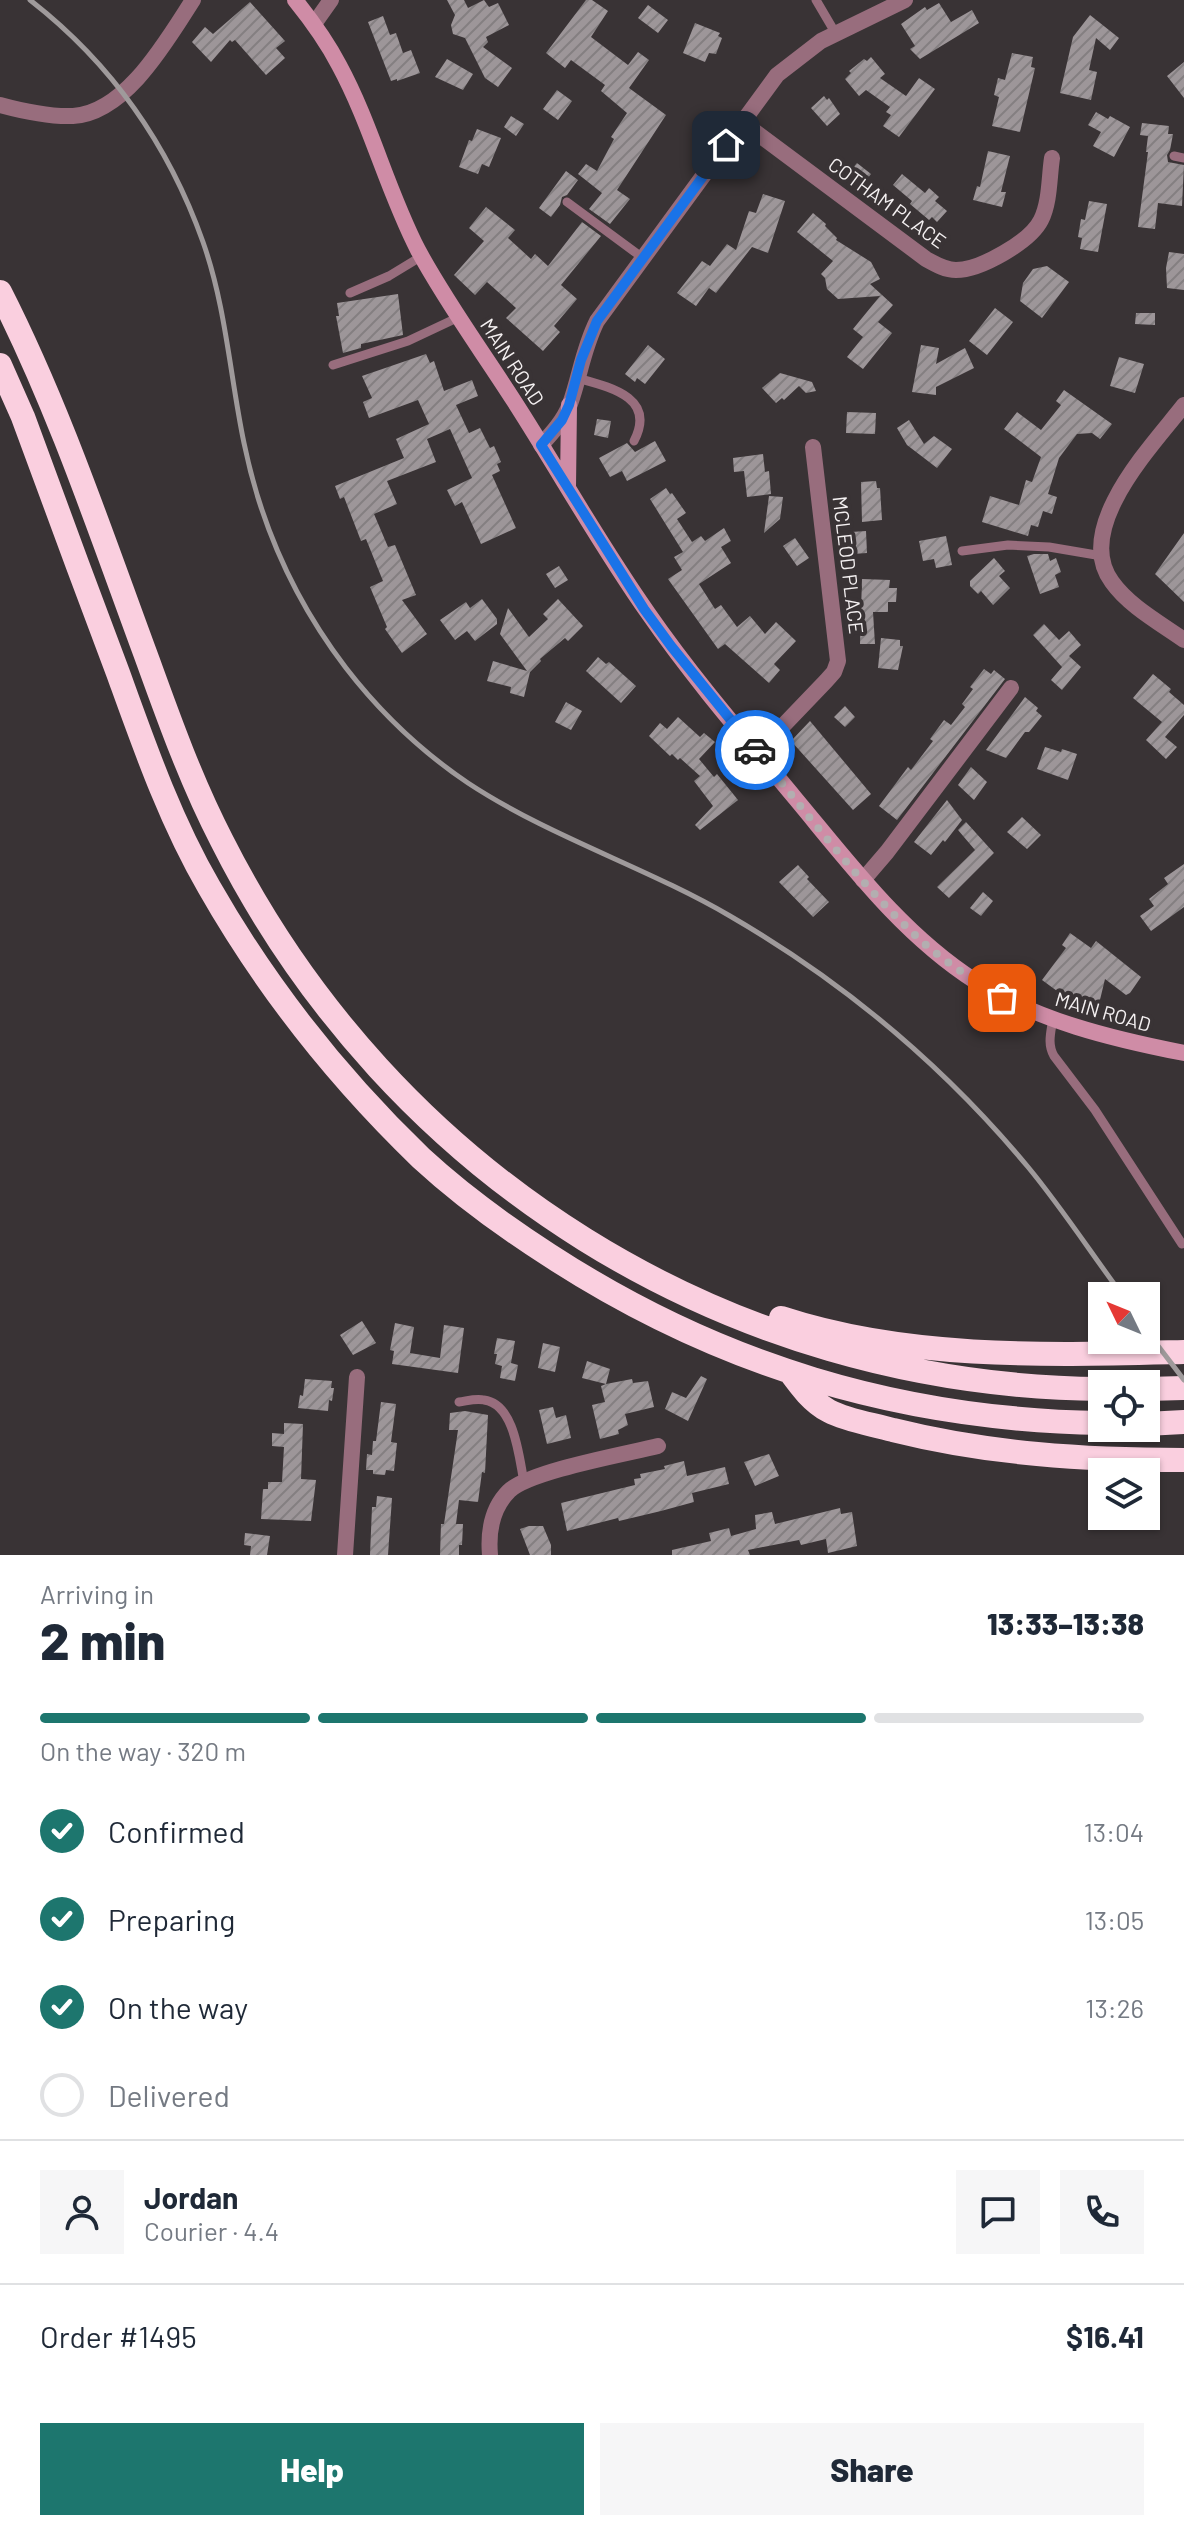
<!DOCTYPE html>
<html lang="en">
<head>
<meta charset="utf-8">
<style>
  :root { --surface:#fff; --page:#f6f6f7; --text:#1f2937; --muted:#747a83; --line:#e0e1e3; --accent:#1d766e }
  body { margin:0; font-family:Barlow,sans-serif; background:var(--page); color:var(--text); height:100vh; display:flex; flex-direction:column; font-size:30px; white-space:nowrap }
  * { box-sizing:border-box; margin:0 }
  p { font-size:26px; color:var(--muted) }
  .icon { flex:none; width:44px; height:44px; fill:none; stroke:currentColor; stroke-width:2; stroke-linecap:round; stroke-linejoin:round }
  .map { position:relative; height:1555px; overflow:hidden }
  .details { display:flex; flex-direction:column; background:var(--surface); flex:1 }
  .details>* { flex:none }
  .needle { width:52px; rotate:313deg }
  .tools { position:absolute; left:1088px; top:1282px; display:grid; gap:16px }
  .tools a { display:grid; place-items:center; width:72px; height:72px; border-radius:0px; background:var(--surface); box-shadow:0 2px 6px #0004; font-size:40px }
  .pin { position:absolute; display:grid; place-items:center; width:68px; height:68px; color:#fff; margin:-34px; border-radius:16px; box-shadow:0 4px 12px #0006 }
  .courier { position:absolute; display:grid; place-items:center; width:80px; height:80px; margin:-40px; border:6px solid #1a73e8; border-radius:50%; background:#fff; color:#222; box-shadow:0 2px 10px #0007 }
  .head em { font-style:normal; font-weight:800 }
  .head div { display:flex; flex-direction:column-reverse }
  .head { display:flex; align-items:center; justify-content:space-between; height:136px; padding:0 40px }
  h1 { font-size:52px; font-weight:800; line-height:60px }
  .bar { display:grid; grid-template-columns:repeat(4,1fr); gap:12px 8px; align-content:center; height:96px; padding:0 40px }
  .bar i { height:10px; border-radius:6px; background:var(--line) }
  .bar .on { background:var(--accent) }
  .bar p { grid-column:span 4 }
  .line { display:flex; align-items:center; gap:20px; padding:0 40px; border-top:2px solid var(--line) }
  .line div { flex:1 }
  .round { display:grid; place-items:center; flex:none; width:84px; height:84px; border-radius:0px; background:var(--page) }
  ol { padding:0 40px; list-style:none }
  li { display:flex; align-items:center; gap:24px; height:88px }
  li p { margin-inline-start:auto }
  li .icon { padding:8px; border-radius:50%; background:var(--accent); color:#fff; stroke-width:4 }
  li:last-child { color:var(--muted) }
  li i { width:44px; height:44px; border:4px solid var(--line); border-radius:50% }
  .action { display:flex; gap:16px; margin-top:auto; padding:16px 40px }
  .action a { flex:1; height:92px; border-radius:0px; background:var(--accent); color:#fff; font-size:32px; font-weight:800; line-height:92px; text-align:center }
  .action a+a { background:var(--page); color:var(--text) }
  .map>svg:first-child { display:block }
  .building { fill:url(#building-hatch) }
  .lines { fill:none; stroke-linecap:round; stroke-linejoin:round }
  .service { stroke:#986d7d; stroke-width:9 }
  .minor { stroke:#986d7d; stroke-width:16 }
  .secondary { stroke:#cf8ca6; stroke-width:16 }
  .motorway { stroke:#facfdf; stroke-width:24 }
  .rail { stroke:#9f9a9b; stroke-width:5 }
  .done { stroke:#b3aeb0; stroke-width:8; stroke-dasharray:0 14.4 }
  .route { stroke:#1a73e8; stroke-width:10 }
  .labels { text-anchor:middle; stroke-width:8; stroke-linejoin:round; paint-order:stroke }
  .street-label { font-size:20px; fill:#f5f1f2; stroke:#393335 }
</style>
</head>
<body>
<div class="map">
<svg width="1184" height="1555" viewBox="0 0 1184 1555">
  <defs>
    <pattern id="building-hatch" width="6" height="6" patternUnits="userSpaceOnUse" patternTransform="scale(2)"><rect width="6" height="6" fill="#9d9699"/><path d="M-1 1l2-2M0 6l6-6M5 7l2-2" fill="none" stroke="#847f81"/></pattern>
  </defs>
  <rect width="100%" height="100%" fill="#393335"/>
  <path class="building" d="M447 0H464L468 8 484 0 489 7 498 3 509 25 486 37 488 42 483 47 512 68 498 87 485 78 465 38 453 34 451 25 455 15Z
    M586 0H592L608 11 591 37 628 65 638 52 649 60 629 88 666 115 617 190 630 199 610 224 589 209 602 193 578 174 586 164 597 171 614 139 611 137 627 113 601 91 605 85 571 60 565 68 546 53Z
    M250 2 285 41 276 48 285 58 266 75 235 40 232 42 230 40 211 62 192 42 205 27 213 34Z
    M939 3 951 22 972 10 979 23 920 59 910 49 915 46 901 24 925 7 927 10Z
    M648 5 668 20 658 33 638 18Z
    M1090 15 1119 38 1110 50 1096 38 1089 70 1097 72 1091 100 1060 93 1073 37Z
    M383 16 390 35 396 33 403 53 411 50 420 73 397 81V79L391 81 368 22Z
    M695 23 720 33 718 36 722 38 716 54 709 53 705 62 683 53Z
    M1012 53 1033 57 1031 67 1035 68 1020 132 992 126 999 97 994 95 998 78 1005 80Z
    M871 57 885 74 880 78 906 96 919 78 935 89 899 137 883 126 891 115 886 112 890 107 866 90 859 96 845 79 851 73 849 71 864 59 867 61Z
    M447 59 473 74 463 90 435 77Z
    M1184 62V98L1167 76Z
    M557 90 572 101 558 120 543 109Z
    M824 96 827 100 829 98 840 114 827 126 811 108Z
    M1096 112 1108 119 1110 116 1130 127 1114 157 1093 146 1101 132 1088 125Z
    M511 116 524 124 516 136 504 127Z
    M1142 123 1169 126 1168 134H1173L1170 150 1167 155 1168 162 1184 165 1182 206 1158 203 1155 229 1138 227 1148 152H1146L1148 136 1140 135Z
    M477 129 501 138 489 167 482 164 478 174 459 167 469 140 472 141Z
    M988 151 1010 156 1001 192H1006L1002 207 973 200 977 186 980 187Z
    M857 163 871 174 860 188 846 176Z
    M566 171 578 180 567 195 562 197 560 205 551 217 539 208Z
    M902 174 925 193 929 188 939 197 935 201 947 211 937 222 932 217 929 220 910 204 912 201 893 185Z
    M763 194 785 201 768 253 752 247 716 293 709 288 696 306 677 293 702 261 710 266 727 244 736 250 749 211 756 213Z
    M1089 201 1107 204 1098 252 1080 249 1082 238 1078 237 1081 219 1085 220Z
    M486 207 515 230 508 238 531 259 535 254 548 266 582 222 601 236 561 285 577 299 554 326 560 332 543 351 506 318 516 308 487 282 475 295 454 275 484 241 469 228Z
    M813 213 826 224 825 226 837 238 836 240 871 262 880 279 870 284 893 305 878 322 892 333 863 369 847 357 863 337 853 329 880 296 838 299 827 289 825 278 821 274 833 261 797 232Z
    M1169 252 1184 254V290L1167 288 1166 268Z
    M1047 266 1069 282 1042 318 1020 301 1023 283 1033 269Z
    M398 294 403 335 361 344V348L343 353 336 316H339L337 303Z
    M995 308 1013 322 987 355 969 341Z
    M1136 313H1155V325L1135 324Z
    M648 345 665 359 645 384 637 378 635 382 625 374Z
    M921 345 939 348 936 364 965 348 974 368 936 387V395L912 392Z
    M426 354 430 363 434 361 444 391 472 380 478 396 456 405 469 433 480 428 490 448 494 446 501 462 497 464 500 471 492 475 516 528 481 544 462 502 455 506 447 490 472 478 450 429 427 439 436 462 387 481 397 504 374 514 388 547 395 545 416 595 402 600 427 634 402 653 385 629 387 627 370 587 383 581 366 539 361 541 344 497 340 499 335 486 404 458 396 439 429 424 418 400 369 418 363 402 372 398 362 376Z
    M1119 357 1144 364 1135 393 1110 386Z
    M780 373 812 382 816 391 806 393 799 386 784 400 782 398 776 403 762 388Z
    M1064 390 1112 424 1100 439 1092 433 1077 434 1059 458 1048 494 1057 497 1052 514 1043 511 1038 527 1031 525 1028 536 982 522 990 496 1019 505 1026 480 1032 482 1041 457 1004 429 1017 412 1041 430 1061 405 1056 401Z
    M847 412 876 413 875 434 846 433Z
    M597 419 611 421 608 438 594 435Z
    M909 420 924 444 934 436 952 449 937 468 907 445 897 428Z
    M655 441 666 461 627 481 622 471 610 477 599 458 627 443 635 452Z
    M763 454 765 472 769 471 771 494 747 497 744 471 734 472 733 458Z
    M876 481 877 488H880L882 520 862 522 861 482Z
    M666 488 670 494 672 493 686 513 677 519 692 542 701 536 705 541 724 528 731 541 721 547 731 563 699 584 715 609 721 605 737 627 750 616 765 634 776 622 796 641 774 664 780 670 769 683 725 644 718 649 668 579 682 570 674 557 683 552 650 499Z
    M769 496 783 497 780 519 764 533Z
    M866 531 867 553 853 554 851 532Z
    M1184 533V602L1155 574Z
    M946 536 952 565 936 568 934 559 923 561 919 541Z
    M795 538 809 558 797 566 783 546Z
    M1034 554H1048L1050 561 1056 558 1061 572 1055 575 1059 587 1040 594 1027 556Z
    M994 558 1005 571 999 576 1010 588 993 605 981 591 978 594 970 586V581Z
    M559 566 568 580 555 588 546 574Z
    M862 579 890 580 889 588H897L896 602H888V612H873L875 644H860Z
    M482 599 497 619V624L475 641 467 631 455 640 440 620 466 602 470 608Z
    M558 599 583 626 568 641 565 638 540 659 541 661 530 672 524 697 510 693 511 687 487 681 493 661 527 671 500 634 508 608 529 637 548 619 543 614Z
    M1044 624 1059 640 1069 631 1081 645 1069 656 1081 667 1062 690 1051 680 1062 667 1033 635Z
    M881 638 900 640V646H903L898 670 878 668Z
    M598 657 606 664 609 662 636 686 621 703 586 671Z
    M984 669 991 674 994 670 1005 679 897 820 879 806 908 767 911 770 933 741 930 739 944 720 951 725 965 707 962 704 973 689 970 687Z
    M1153 674 1171 689 1169 692 1184 705V715L1165 737 1177 747 1166 759 1146 740 1162 722 1133 698Z
    M1025 697 1038 708 1036 711 1042 716 1029 732H1025L1006 758 986 750Z
    M566 702 582 711 571 730 555 722Z
    M845 706 855 717 845 727 834 717Z
    M678 717 700 737 704 733 715 742 699 759 714 777 717 774 738 800 700 830 695 825 713 806 694 781 700 776 680 758 678 760 672 754 670 756 649 736 660 723 667 729Z
    M810 721 871 794 853 810 791 741Z
    M1045 747 1061 752 1062 749 1077 754 1068 780 1037 769Z
    M971 767 987 782 974 800 958 785Z
    M947 800 962 820 945 842 943 840 931 855 914 842Z
    M1022 817 1041 835 1027 849 1007 832Z
    M966 822 994 853 949 898 937 887 975 850 958 830Z
    M1184 864V907L1151 931 1140 916 1154 906 1149 899 1168 884 1164 878Z
    M798 865 809 877 807 879 829 902 813 917 779 882Z
    M983 892 993 901 981 916 970 908Z
    M1070 933 1091 948 1096 941 1141 977 1130 993 1126 995 1105 979 1099 1004 1070 997 1068 999 1042 980 1066 948 1062 945Z
    M362 1321 376 1343 353 1355 340 1335Z
    M395 1323 414 1327 410 1353 440 1358 444 1325 464 1328 458 1373 392 1364 394 1351 390 1350Z
    M497 1338 515 1341 511 1363 518 1365 515 1381 500 1378 502 1366 495 1364 497 1354H494Z
    M543 1343 560 1347 555 1372 538 1368Z
    M587 1361 610 1369 606 1384 632 1379 633 1383 648 1381 654 1407 625 1414 628 1425 618 1430 619 1434 600 1439 592 1405 605 1402 601 1386 606 1384 582 1378Z
    M701 1376 707 1379 688 1421 665 1409 672 1392 686 1398Z
    M305 1379 332 1381 331 1388H334L332 1401 329 1400 328 1411 298 1408 300 1395 303 1396Z
    M381 1402 396 1404 391 1442 397 1443 394 1471 386 1470 385 1475 373 1474V1470H366L367 1454 372 1455 373 1441H376Z
    M553 1407 556 1418 566 1415 571 1438 547 1444 539 1410Z
    M465 1411 488 1415 485 1473 482 1472 478 1502 459 1500 456 1524H463L462 1545H459V1555H440L441 1524H444L458 1430H449L450 1413Z
    M284 1423 303 1424 301 1479 316 1480 311 1521 261 1519 263 1489H268V1482H282L284 1447 272 1446V1433L284 1434Z
    M769 1454 779 1476 755 1486 744 1462Z
    M684 1461 687 1476 725 1467 729 1484 692 1493 694 1502 661 1511 619 1521 618 1518 567 1531 561 1503 635 1485 634 1479 641 1478 640 1474 665 1469 664 1466Z
    M377 1496 392 1498 388 1555H370L372 1507H376Z
    M840 1508 841 1514 852 1512 857 1546 828 1553 826 1539 801 1545 799 1540 748 1550 750 1555H672V1550L711 1541 709 1533 729 1528 731 1536 756 1529 755 1515 772 1512 775 1524Z
    M529 1526H543L551 1545V1555H530L520 1529Z
    M245 1533 270 1536 267 1555H250L251 1546 244 1545Z"/>
  <g class="lines">
    <path class="service" d="M816 0 836 34
      M1174 156 1184 158
      M567 202 643 258
      M350 293 389 276 422 256
      M333 365 408 341 459 317
      M577 378C609 387 657 397 634 441
      M962 551 1008 545 1049 547 1102 556
      M1053 1018C1051 1032 1047 1044 1054 1056L1095 1110 1182 1244
      M459 1402C467 1401 476 1398 484 1400 515 1404 519 1458 524 1482"/>
    <path class="minor" d="M314 24 331 0
      M0 105C22 111 50 117 73 116 126 113 167 40 193 0
      M742 122 926 259C935 264 945 270 956 270 980 270 1030 242 1041 220 1050 202 1049 178 1052 158
      M1184 405C1153 445 1072 528 1112 582 1129 606 1160 623 1184 640
      M541 445C552 433 564 420 570 404 580 376 583 349 597 321L777 75 821 41 905 0
      M757 753 826 681 834 672 838 661 813 447
      M863 880 887 852 1011 688
      M345 1555 357 1377
      M490 1555C488 1532 492 1508 509 1491 530 1471 626 1454 658 1446"/>
    <path class="secondary" d="M295 0C312 21 327 42 339 65 371 124 387 190 418 250 446 302 482 351 514 401 559 471 600 545 648 613 693 678 745 738 795 798 850 864 902 934 975 981 1037 1021 1113 1039 1184 1053
      M568 487 569 405"/>
    <path class="motorway" d="M0 292C60 410 102 537 148 661 170 722 192 783 222 841 391 1176 727 1386 1102 1389
      M0 365 23 417C54 502 86 588 118 673 144 745 170 820 209 887 266 987 338 1078 421 1158 460 1194 504 1226 549 1255 718 1365 900 1420 1102 1423
      M781 1318C909 1360 1051 1355 1184 1352
      M790 1372C801 1387 812 1402 829 1411 848 1421 872 1424 893 1430 989 1454 1085 1460 1184 1460
      M1146 1389 1184 1388
      M1146 1424 1184 1422"/>
    <path class="rail" d="M30 0C111 63 169 146 203 242 226 307 230 376 244 443 261 526 294 600 346 668 380 712 422 752 468 783 550 837 646 867 730 916 844 982 944 1066 1028 1167 1062 1208 1091 1253 1123 1296
      M1146 1330 1184 1380"/>
  </g>
  <g class="lines">
    <path class="done" d="M755 750C807 813 857 881 917 937 943 961 972 979 1002 998"/>
    <path class="route" d="M726 145 597 321 581 360 569 405 562 420 541 445 644 609 671 646 755 750"/>
  </g>
  <g class="labels">
    <g class="street-label">
      <text transform="translate(887 203) rotate(36)" y="7">COTHAM PLACE</text>
      <text transform="translate(512 362) rotate(57)" y="7">MAIN ROAD</text>
      <text transform="translate(848 565) rotate(83)" y="7">MCLEOD PLACE</text>
      <text transform="translate(1103 1012) rotate(16)" y="7">MAIN ROAD</text>
    </g>
  </g>
</svg>
<div class="tools">
<a><svg class="needle" viewBox="-14 -14 28 28"><path d="M0-13l5 13h-10z" fill="#e53935"/><path d="M0 13l5-13h-10z" fill="#747a83"/></svg></a>
<a><svg class="icon" aria-label="locate" viewBox="0 0 24 24"><circle cx="12" cy="12" r="6"/><path d="M12 2v4M12 18v4M2 12h4M18 12h4"/></svg></a>
<a><svg class="icon" aria-label="layers" viewBox="0 0 24 24"><path d="M12 4l9 5-9 5-9-5zM3 14l9 5 9-5"/></svg></a>
</div>
<div class="pin" style="left:1002px;top:998px;background:#ea580c"><svg class="icon" aria-label="bag" viewBox="0 0 24 24"><path d="M5 8h14l-1 12H6zM9 8a3 3 0 0 1 6 0"/></svg></div>
<div class="pin" style="left:726px;top:145px;background:#1f2937"><svg class="icon" aria-label="home" viewBox="0 0 24 24"><path d="M3 11l9-7 9 7M6 9v11h12V9"/></svg></div>
<div class="courier" style="left:755px;top:750px"><svg class="icon" aria-label="car" viewBox="0 0 24 24"><path d="M5 17H2v-5l4-1 3-4h7l3 4 3 1v5h-3M9 17h6M6 11h13"/><circle cx="7" cy="17" r="2"/><circle cx="17" cy="17" r="2"/></svg></div>
</div>
<section class="details">
<div class="head"><div><h1>2 min</h1><p>Arriving in</p></div><em>13:33–13:38</em></div>
<div class="bar"><i class="on"></i><i class="on"></i><i class="on"></i><i></i><p>On the way · 320 m</p></div>
<ol>
<li><svg class="icon" aria-label="check" viewBox="0 0 24 24"><path d="M5 12l5 5 9-10"/></svg>Confirmed<p>13:04</p></li>
<li><svg class="icon" aria-label="check" viewBox="0 0 24 24"><path d="M5 12l5 5 9-10"/></svg>Preparing<p>13:05</p></li>
<li><svg class="icon" aria-label="check" viewBox="0 0 24 24"><path d="M5 12l5 5 9-10"/></svg>On the way<p>13:26</p></li>
<li><i></i>Delivered</li>
</ol>
<div class="line" style="height:144px"><a class="round"><svg class="icon" aria-label="person" viewBox="0 0 24 24"><circle cx="12" cy="8" r="4"/><path d="M4 21q1-7 8-7t8 7"/></svg></a><div><b>Jordan</b><p>Courier · 4.4</p></div><a class="round"><svg class="icon" aria-label="chat" viewBox="0 0 24 24"><path d="M4 5h16v11H9l-5 4z"/></svg></a><a class="round"><svg class="icon" aria-label="phone" viewBox="0 0 24 24"><path d="M5 4h4l2 5-3 2q2 4 5 5l2-3 5 2v4C11 20 4 13 5 4z"/></svg></a></div>
<div class="line" style="height:104px"><div>Order #1495</div><b>$16.41</b></div>
<div class="action"><a>Help</a><a>Share</a></div>
</section>
</body>
</html>
